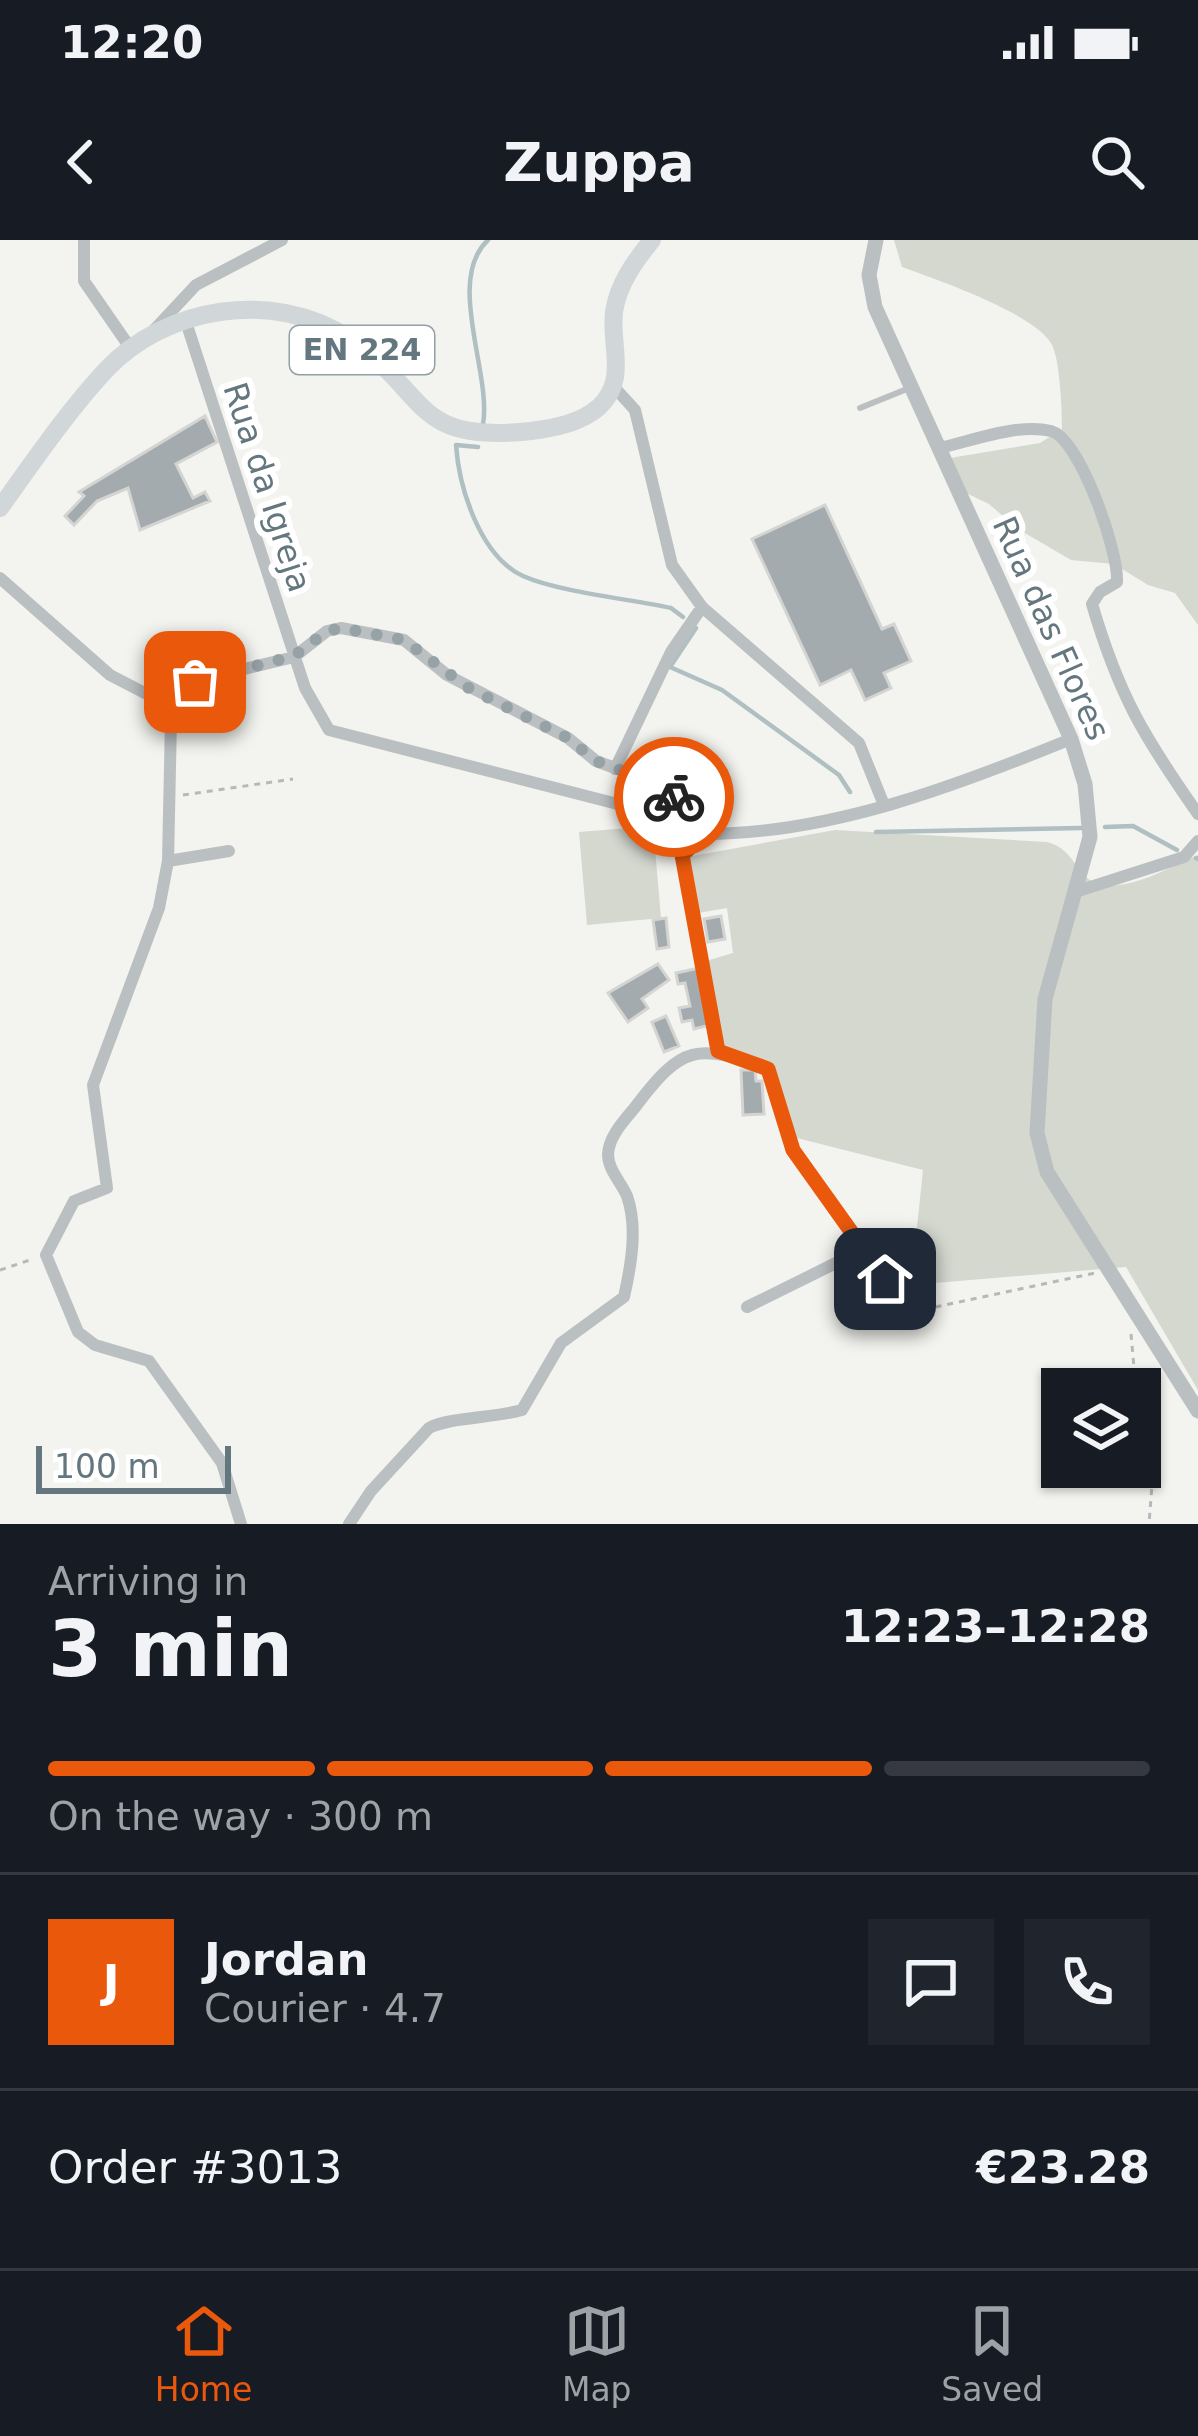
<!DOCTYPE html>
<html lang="en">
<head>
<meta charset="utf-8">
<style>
  :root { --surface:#171b24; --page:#20242c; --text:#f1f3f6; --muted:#9ea1a6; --line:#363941; --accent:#ea580c }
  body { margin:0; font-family:"DejaVu Sans",sans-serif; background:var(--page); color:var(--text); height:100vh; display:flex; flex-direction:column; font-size:45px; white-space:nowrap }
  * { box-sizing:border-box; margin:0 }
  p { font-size:39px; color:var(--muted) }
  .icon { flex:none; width:66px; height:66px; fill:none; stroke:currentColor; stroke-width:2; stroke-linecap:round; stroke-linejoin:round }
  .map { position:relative; height:1284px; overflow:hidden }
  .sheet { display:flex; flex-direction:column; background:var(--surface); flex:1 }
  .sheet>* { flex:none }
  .fabs { position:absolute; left:1041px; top:1128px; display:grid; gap:24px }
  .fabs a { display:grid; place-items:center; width:120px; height:120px; border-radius:0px; background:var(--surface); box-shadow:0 3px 9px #0004; font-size:60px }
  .scale { position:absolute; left:36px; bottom:30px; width:195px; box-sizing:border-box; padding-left:12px; border:6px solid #65777e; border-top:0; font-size:33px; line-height:42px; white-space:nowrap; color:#65777e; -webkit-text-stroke:9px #fff; paint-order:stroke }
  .pin { position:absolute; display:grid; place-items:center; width:102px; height:102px; color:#fff; margin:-51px; border-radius:24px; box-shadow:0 6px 18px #0006 }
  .courier { position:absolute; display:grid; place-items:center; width:120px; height:120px; margin:-60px; border:9px solid #ea580c; border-radius:50%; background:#fff; color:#222; box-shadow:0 3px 15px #0007 }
  .summary em { font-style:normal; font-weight:800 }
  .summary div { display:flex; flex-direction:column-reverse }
  .summary { display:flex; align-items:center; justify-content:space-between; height:204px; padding:0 48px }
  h1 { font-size:78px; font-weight:800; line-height:90px }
  .bar { display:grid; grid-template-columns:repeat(4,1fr); gap:18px 12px; align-content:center; height:144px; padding:0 48px }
  .bar i { height:15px; border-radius:9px; background:var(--line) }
  .bar .selected { background:var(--accent) }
  .bar p { grid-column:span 4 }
  .line { display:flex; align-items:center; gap:30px; padding:0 48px; border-top:3px solid var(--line) }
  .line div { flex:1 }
  .round { display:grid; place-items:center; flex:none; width:126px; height:126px; border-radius:0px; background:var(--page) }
  .status { display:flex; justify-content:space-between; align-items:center; height:84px; padding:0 60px; background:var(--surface); direction:ltr }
  .status svg { height:33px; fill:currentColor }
  header { display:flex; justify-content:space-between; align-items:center; height:156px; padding:0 48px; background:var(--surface); font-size:54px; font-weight:800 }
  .tab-bar { display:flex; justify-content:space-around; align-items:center; height:168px; border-top:3px solid var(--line); background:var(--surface); font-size:33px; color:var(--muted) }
  .tab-bar a { display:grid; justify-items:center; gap:6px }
  .tab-bar .selected { color:var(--accent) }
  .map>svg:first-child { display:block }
  .green { fill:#d4d8cf }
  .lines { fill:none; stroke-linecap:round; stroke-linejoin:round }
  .stream { stroke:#b0bfc1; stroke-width:4.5 }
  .building { fill:#a3abae; stroke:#d4d4d2; stroke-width:3 }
  .path { stroke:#b6b9bb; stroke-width:3; stroke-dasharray:6 6; stroke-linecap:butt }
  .service { stroke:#babfc1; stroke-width:6 }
  .minor { stroke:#babfc1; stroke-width:12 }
  .tertiary { stroke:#babfc1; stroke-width:15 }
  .primary { stroke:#d1d6d9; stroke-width:18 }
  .done { stroke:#97a2a6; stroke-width:12; stroke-dasharray:0 21.6 }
  .route { stroke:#ea580c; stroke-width:15 }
  .labels { text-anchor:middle; stroke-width:12; stroke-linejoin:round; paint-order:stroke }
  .shield { fill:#fff; stroke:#93a0a5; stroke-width:3 }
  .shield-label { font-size:30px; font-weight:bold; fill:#65777e }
  .street-label { font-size:33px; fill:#65777e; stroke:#fff }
</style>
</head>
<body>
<div class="status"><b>12:20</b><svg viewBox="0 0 49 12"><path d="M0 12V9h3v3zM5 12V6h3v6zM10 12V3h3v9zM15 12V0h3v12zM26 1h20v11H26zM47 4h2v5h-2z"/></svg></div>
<header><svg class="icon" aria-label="back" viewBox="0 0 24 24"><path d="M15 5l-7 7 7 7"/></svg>Zuppa<svg class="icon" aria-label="search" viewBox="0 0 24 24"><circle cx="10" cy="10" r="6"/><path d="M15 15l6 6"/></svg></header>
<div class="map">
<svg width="1198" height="1284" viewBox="0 0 1198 1284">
  <rect width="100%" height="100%" fill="#f3f3ef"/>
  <path class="green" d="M894 0H1198V385L1175 353 1148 345 1114 324 1071 320 1018 289 989 264 964 252 950 218 1040 203 1062 189C1062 170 1060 120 1052 105 1037 74 935 39 902 27Z
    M653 586 661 678 587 685 579 592Z
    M835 590 1047 602C1066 607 1071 619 1082 633 1108 665 1169 627 1198 615V1150L1126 1027 911 1045 923 930 797 898 772 827 723 809 706 721 733 713 727 668 698 673 687 617Z"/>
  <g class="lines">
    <path class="stream" d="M483 184C492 134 445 40 488 0
      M478 207 456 205C459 248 480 316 523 336 559 352 630 359 671 368L683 377
      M696 388 670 427 722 450 839 535 850 552
      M1105 587 1133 586 1177 610
      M876 592 1081 588
      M1196 618 1198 619"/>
  </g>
  <path class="building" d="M205 176 217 202 176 224 193 258 205 252 210 261 140 290 128 248 97 261 74 285 65 276 84 256 79 252Z
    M825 265 882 389 894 384 911 421 884 433 891 448 865 460 851 430 820 445 752 299Z
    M721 676 725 699 708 702 704 679Z
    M666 678 669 707 657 709 653 680Z
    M658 724 669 740 642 759 648 768 628 782 608 753Z
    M699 728 711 785 694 789 692 780 682 782 679 768 690 766 685 743 678 744 676 733Z
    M666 776 679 806 664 812 652 782Z
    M741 830H755L756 841H762L764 874 743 875Z"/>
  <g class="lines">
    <path class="path" d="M183 555 293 539
      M0 1030 33 1019
      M912 1072 1095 1033
      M1131 1094 1136 1149
      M1140 1167 1154 1219 1149 1284"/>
    <path class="service" d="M860 168 907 149"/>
    <path class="minor" d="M84 0V41L131 109
      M186 82 305 448 329 490 680 580
      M153 91 196 45 282 0
      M614 147 635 170 672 325 702 367 859 503 884 565
      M939 208C972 201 1017 183 1051 191 1080 199 1119 312 1117 342L1100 352 1092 364C1119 456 1144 497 1198 574
      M0 338 110 435 164 463 171 480 168 621 159 668 93 845 107 948 74 961 46 1015 78 1092 95 1105 149 1121 222 1223 241 1284
      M164 463 207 438 294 417 327 391 341 388 404 400 447 435 568 498 596 521 664 546 705 594
      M615 529 671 412 702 367
      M168 621 229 611
      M1078 651 1184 617 1198 601
      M718 811 682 615 705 594C830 594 956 546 1071 499
      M747 1067 840 1021 856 1001
      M349 1284 371 1251 429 1188C450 1177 495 1178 522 1170L561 1103 624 1057C631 1026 638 987 627 956 621 942 608 930 608 914 609 895 626 879 636 866 682 805 697 803 768 829L793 910 885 1039 900 1075"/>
    <path class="tertiary" d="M876 0 869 35 875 67 1071 499 1085 544 1090 597 1045 759 1037 893 1047 932 1198 1171"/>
    <path class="primary" d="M0 268C33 222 67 172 105 131 165 66 274 49 348 98 431 154 411 204 531 191 554 188 581 183 599 167 628 140 610 106 614 72 618 44 635 21 652 0"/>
  </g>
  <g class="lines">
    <path class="done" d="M195 442 294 416 327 391 341 388 404 400 467 447 568 498 596 521 664 546 674 557"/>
    <path class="route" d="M674 557 705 594 682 615 718 811 768 829 793 910 885 1039"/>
  </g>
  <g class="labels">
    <rect class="shield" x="290" y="86" width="144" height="48" rx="9"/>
    <g class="shield-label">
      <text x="362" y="120">EN 224</text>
    </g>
    <g class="street-label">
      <text transform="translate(268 247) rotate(72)" y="12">Rua da Igreja</text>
      <text transform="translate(1052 388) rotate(66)" y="12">Rua das Flores</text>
    </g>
  </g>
</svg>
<div class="fabs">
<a><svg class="icon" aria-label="layers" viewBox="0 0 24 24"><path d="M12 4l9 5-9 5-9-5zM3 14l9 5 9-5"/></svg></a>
</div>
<div class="scale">100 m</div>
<div class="pin" style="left:195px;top:442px;background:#ea580c"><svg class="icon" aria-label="bag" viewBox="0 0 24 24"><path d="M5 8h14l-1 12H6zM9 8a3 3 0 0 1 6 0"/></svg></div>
<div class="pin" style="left:885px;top:1039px;background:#1f2937"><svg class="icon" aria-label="home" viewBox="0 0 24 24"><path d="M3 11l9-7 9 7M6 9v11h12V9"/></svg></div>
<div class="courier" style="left:674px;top:557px"><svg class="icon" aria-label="bike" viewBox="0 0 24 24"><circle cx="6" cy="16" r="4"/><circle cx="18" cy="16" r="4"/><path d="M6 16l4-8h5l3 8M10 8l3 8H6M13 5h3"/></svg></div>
</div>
<section class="sheet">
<div class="summary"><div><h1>3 min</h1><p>Arriving in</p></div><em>12:23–12:28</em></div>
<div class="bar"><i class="selected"></i><i class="selected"></i><i class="selected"></i><i></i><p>On the way · 300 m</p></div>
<div class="line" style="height:216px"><b class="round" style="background:var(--accent);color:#fff">J</b><div><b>Jordan</b><p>Courier · 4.7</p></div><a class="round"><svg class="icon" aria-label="chat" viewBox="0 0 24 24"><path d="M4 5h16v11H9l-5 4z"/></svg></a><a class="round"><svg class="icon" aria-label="phone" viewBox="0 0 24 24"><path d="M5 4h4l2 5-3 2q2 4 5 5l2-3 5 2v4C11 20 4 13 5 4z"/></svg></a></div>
<div class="line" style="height:156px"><div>Order #3013</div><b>€23.28</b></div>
</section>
<nav class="tab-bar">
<a class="selected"><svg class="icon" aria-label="home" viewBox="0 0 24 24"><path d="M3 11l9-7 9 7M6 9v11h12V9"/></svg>Home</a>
<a><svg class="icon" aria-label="map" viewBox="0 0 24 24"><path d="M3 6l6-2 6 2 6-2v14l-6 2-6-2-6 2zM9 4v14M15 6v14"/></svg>Map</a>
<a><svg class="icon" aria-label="saved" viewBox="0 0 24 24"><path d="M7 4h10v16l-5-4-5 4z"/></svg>Saved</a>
</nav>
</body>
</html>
